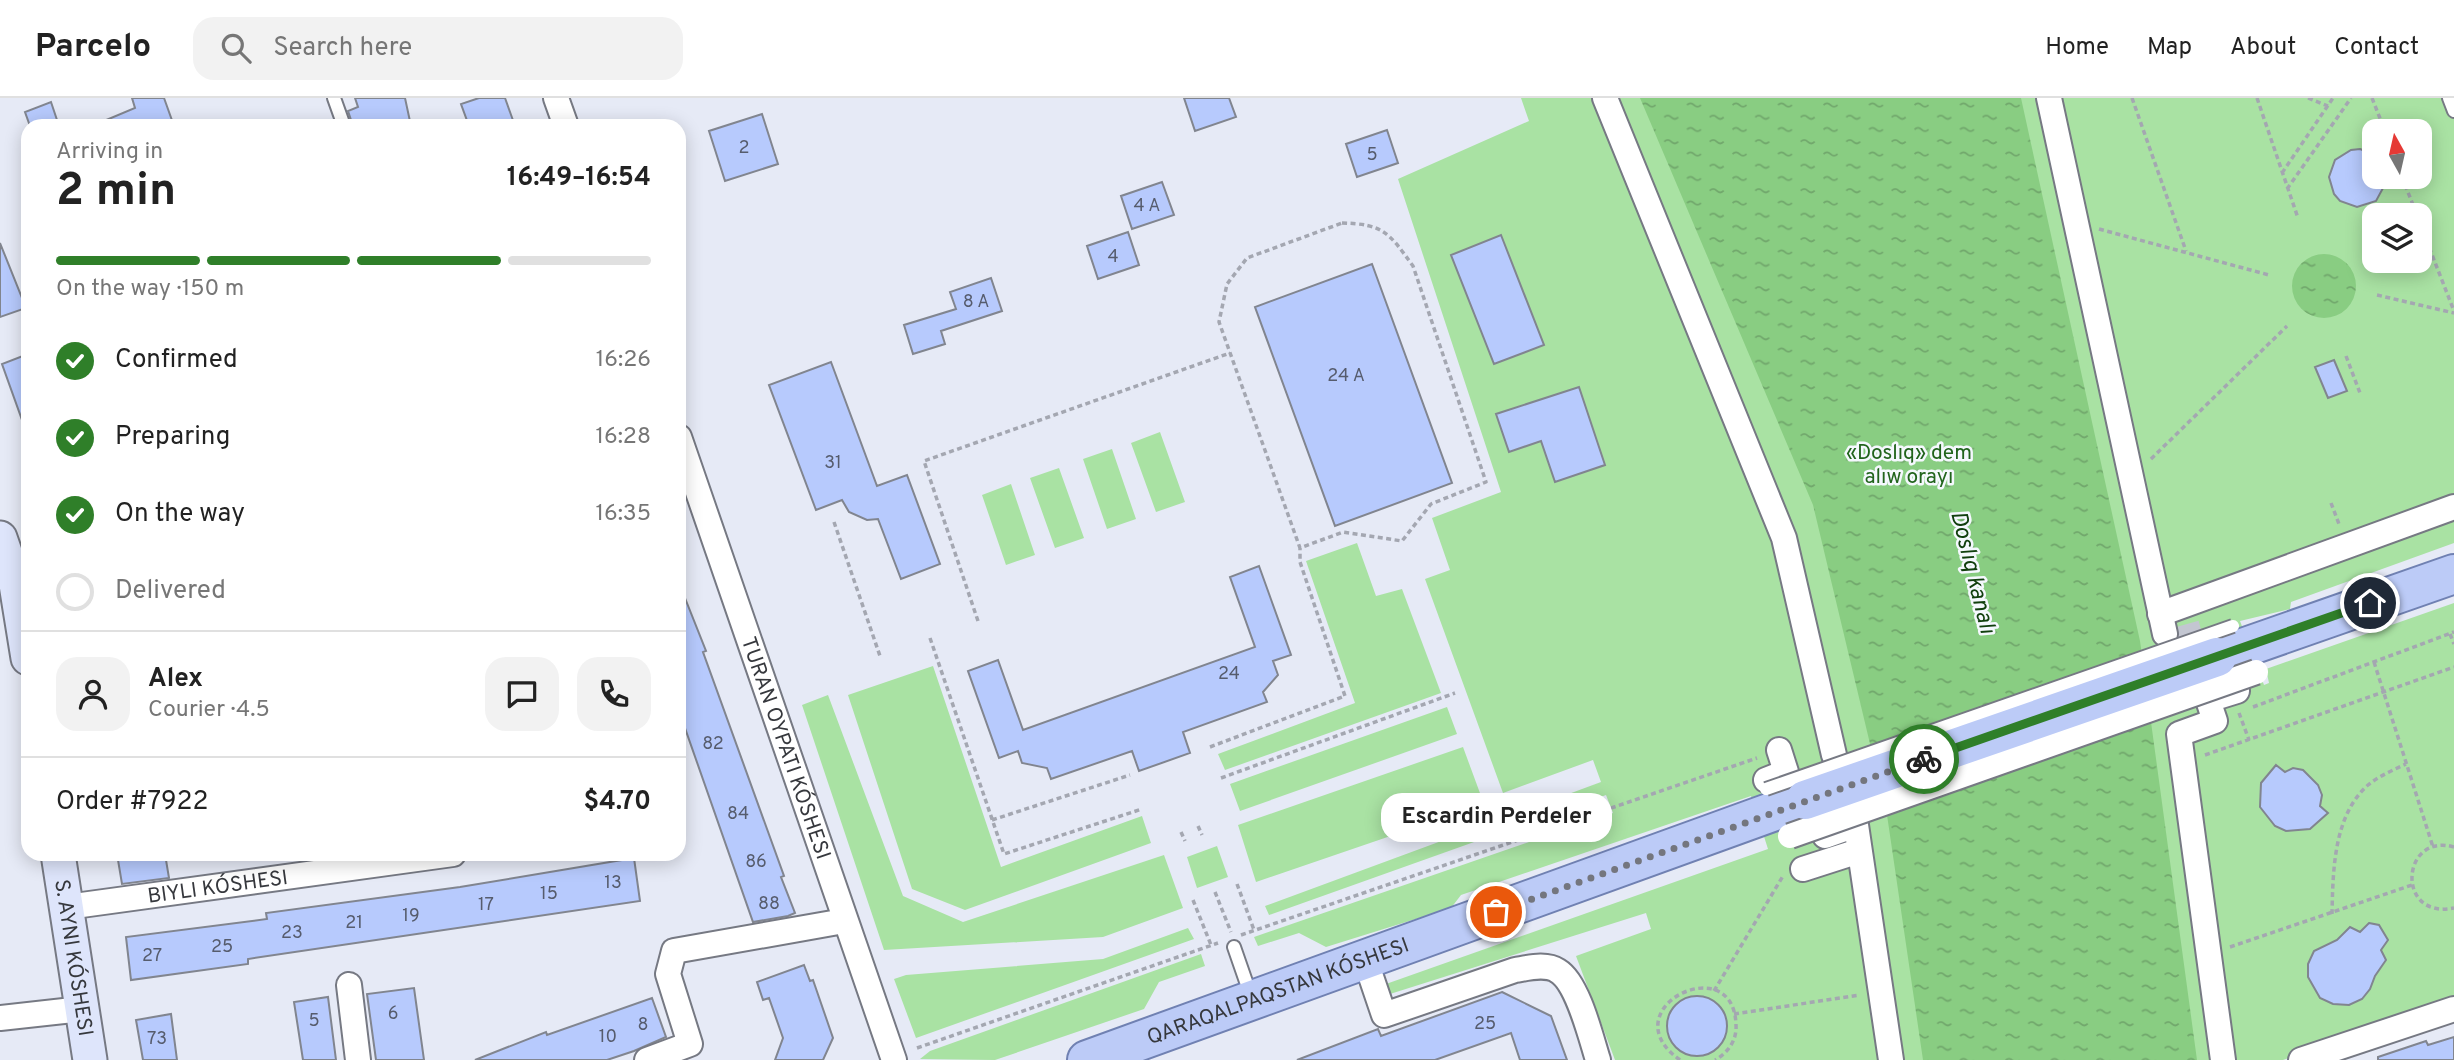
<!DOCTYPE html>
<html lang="en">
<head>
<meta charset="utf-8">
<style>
  :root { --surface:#fff; --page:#f2f2f2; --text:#222; --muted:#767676; --line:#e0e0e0; --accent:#2f7f29 }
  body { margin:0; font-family:Overpass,sans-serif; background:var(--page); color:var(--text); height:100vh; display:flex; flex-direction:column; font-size:26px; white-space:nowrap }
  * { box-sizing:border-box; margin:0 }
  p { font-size:23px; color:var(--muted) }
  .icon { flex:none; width:38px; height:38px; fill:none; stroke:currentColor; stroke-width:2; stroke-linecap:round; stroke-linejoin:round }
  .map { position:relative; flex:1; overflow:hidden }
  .drawer { position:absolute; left:21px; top:21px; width:665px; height:742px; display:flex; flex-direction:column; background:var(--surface); border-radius:21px; box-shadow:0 4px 18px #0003 }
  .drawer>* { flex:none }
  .needle { width:46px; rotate:352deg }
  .fabs { position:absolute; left:2362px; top:21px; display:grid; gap:14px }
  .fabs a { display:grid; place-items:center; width:70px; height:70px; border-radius:14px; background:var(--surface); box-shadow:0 4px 18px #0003; font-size:35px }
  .pin { position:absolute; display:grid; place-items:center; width:60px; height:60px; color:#fff; margin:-30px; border:4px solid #fff; border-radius:50%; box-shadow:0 2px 7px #0007 }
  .courier { position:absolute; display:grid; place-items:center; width:70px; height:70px; margin:-35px; border:5px solid #2f7f29; border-radius:50%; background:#fff; color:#222; box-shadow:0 2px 9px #0007 }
  .bubble { position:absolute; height:49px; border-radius:21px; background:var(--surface); box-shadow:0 4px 18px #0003; font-size:23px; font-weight:700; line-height:49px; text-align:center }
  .overview em { font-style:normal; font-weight:700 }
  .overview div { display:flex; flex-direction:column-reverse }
  .overview { display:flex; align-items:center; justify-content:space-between; height:119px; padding:0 35px }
  h1 { font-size:46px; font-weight:700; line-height:52px }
  .bar { display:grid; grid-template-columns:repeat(4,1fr); gap:10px 7px; align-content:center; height:84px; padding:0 35px }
  .bar i { height:9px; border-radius:5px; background:var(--line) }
  .bar .selected { background:var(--accent) }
  .bar p { grid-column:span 4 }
  .line { display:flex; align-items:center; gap:18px; padding:0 35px; border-top:2px solid var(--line) }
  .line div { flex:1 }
  .round { display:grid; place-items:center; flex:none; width:74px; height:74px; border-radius:21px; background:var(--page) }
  ol { padding:0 35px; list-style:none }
  li { display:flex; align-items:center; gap:21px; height:77px }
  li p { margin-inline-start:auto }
  li .icon { padding:7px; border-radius:50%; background:var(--accent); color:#fff; stroke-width:4 }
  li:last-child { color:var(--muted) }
  li i { width:38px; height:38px; border:4px solid var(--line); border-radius:50% }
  header { display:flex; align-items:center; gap:42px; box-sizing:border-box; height:98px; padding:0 35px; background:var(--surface); border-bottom:2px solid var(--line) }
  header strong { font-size:33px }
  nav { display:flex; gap:38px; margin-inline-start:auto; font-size:24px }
  .search { width:490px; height:63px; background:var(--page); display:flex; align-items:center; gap:18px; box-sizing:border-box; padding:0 24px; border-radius:21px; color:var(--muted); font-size:26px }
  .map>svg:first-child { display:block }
  .green { fill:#a9e2a3; fill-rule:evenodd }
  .water { fill:url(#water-ripples) }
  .building { fill:#b7cafd; stroke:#81858f; stroke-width:2 }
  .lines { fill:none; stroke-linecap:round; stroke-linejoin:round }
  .street-tunnel { stroke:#c3c6d1; stroke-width:24; stroke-dasharray:24 12; stroke-linecap:butt }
  .lane-casing { stroke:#767983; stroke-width:16 }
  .street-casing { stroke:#767983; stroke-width:28 }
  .secondary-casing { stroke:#767983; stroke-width:37 }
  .primary-casing { stroke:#7081b2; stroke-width:42 }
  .path { stroke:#a4a7b1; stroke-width:3.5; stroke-dasharray:5 3.5; stroke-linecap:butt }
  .lane { stroke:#fff; stroke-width:12 }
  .street { stroke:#fff; stroke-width:24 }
  .secondary { stroke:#dee5fb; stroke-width:33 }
  .primary { stroke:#bccbf7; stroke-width:38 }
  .lane-bridge-casing { stroke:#767983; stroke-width:16; stroke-linecap:butt }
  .street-bridge-casing { stroke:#767983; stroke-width:28; stroke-linecap:butt }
  .primary-bridge-casing { stroke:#7081b2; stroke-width:42; stroke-linecap:butt }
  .lane-bridge { stroke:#fff; stroke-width:12 }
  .street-bridge { stroke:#fff; stroke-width:24 }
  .primary-bridge { stroke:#bccbf7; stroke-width:38 }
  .done { stroke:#74767e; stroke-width:7; stroke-dasharray:0 12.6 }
  .route { stroke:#2f7f29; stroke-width:9 }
  .labels { text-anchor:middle; stroke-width:5; stroke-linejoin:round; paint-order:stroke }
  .number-label { font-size:18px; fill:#565c6d }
  .park-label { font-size:21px; fill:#21641c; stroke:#f5f8fe }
  .street-label { font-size:21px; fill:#36383d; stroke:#f5f8fe }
  .water-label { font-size:23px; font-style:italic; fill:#11400e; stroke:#f5f8fe }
</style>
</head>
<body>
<header>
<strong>Parcelo</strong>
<div class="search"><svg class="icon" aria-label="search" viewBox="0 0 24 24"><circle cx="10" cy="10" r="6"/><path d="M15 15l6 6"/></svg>Search here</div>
<nav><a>Home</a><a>Map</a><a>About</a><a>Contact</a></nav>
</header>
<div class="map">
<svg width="2454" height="962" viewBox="0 0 2454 962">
  <defs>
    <pattern id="water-ripples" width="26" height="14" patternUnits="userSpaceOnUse" patternTransform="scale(1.75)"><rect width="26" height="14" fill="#89cd82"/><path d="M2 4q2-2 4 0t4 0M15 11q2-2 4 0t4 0" fill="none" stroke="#71a76c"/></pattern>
  </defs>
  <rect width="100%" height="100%" fill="#e6eaf6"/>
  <path class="green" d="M1521 0H2454V445L2291 504 2290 511 2240 523 2264 587 2269 585 2266 571 2454 505V902L2283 962H1615L1576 858 1651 831 1646 815 1390 896 1386 886 1768 751 1751 698 1461 797 1451 810 1326 849 1299 835 1258 848 1254 839 1613 715 1606 697 1269 817 1265 808 1601 684 1593 662 1503 695 1425 481 1450 472 1432 420 1501 394 1398 81 1529 23ZM2375 33H2420V79H2375ZM2375 117H2420V163H2375Z
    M1160 334 1185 404 1156 414 1131 345Z
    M1112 351 1136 421 1107 431 1083 361Z
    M1059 370 1084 440 1055 450 1030 380Z
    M1011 386 1035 457 1006 467 982 397Z
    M1357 445 1376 498 1402 491 1441 595 1225 672 1218 656 1355 605 1306 463Z
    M933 568 1001 769 1142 718 1151 745 965 812 912 791 848 597Z
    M828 597 903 798 963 824 1164 757 1183 810 1103 839 884 852 802 607Z
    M1447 609 1457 636 1240 713 1230 686Z
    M1463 649 1484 706 1256 784 1238 727Z
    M1217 748 1228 779 1197 790 1187 759Z
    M1188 830 1194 841 916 940 894 881 906 877 1103 861Z
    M1201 856 1205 868 1159 884 1144 911 995 962 920 961 930 953Z"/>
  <path class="water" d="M1640 0H2021L2140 543 2197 962H1923L1887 717 1813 407Z
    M2292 188a32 32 0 1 1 64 0a32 32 0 1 1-64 0Z"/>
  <path class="building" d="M132 0H164L174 28H92L135 10Z
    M355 0H405L411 28H353L348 13 358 9Z
    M479 0H505L515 28H469L461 6Z
    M1184 0H1229L1236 19 1195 33Z
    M51 4 59 28H30L25 14Z
    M762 16 778 66 725 83 709 33Z
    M1387 32 1398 65 1357 79 1346 46Z
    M2360 51 2375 57V79H2389L2376 103 2357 109 2340 103 2334 96 2329 79 2335 62 2351 52Z
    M1162 84 1174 117 1132 131 1121 98Z
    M1128 134 1139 167 1098 181 1087 148Z
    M1501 137 1544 247 1494 266 1451 157Z
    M0 145 26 210 0 219Z
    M1372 166 1452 385 1335 428 1255 209Z
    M991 180 1002 213 941 233 945 246 913 256 904 227 956 211 950 194Z
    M28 256V332L26 333 2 266Z
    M2334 262 2347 293 2328 300 2315 269Z
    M831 264 877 388 907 377 940 466 901 481 878 421 867 422 849 414 842 402 816 412 769 287Z
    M1579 289 1605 367 1555 384 1541 343 1509 354 1496 316Z
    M1259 468 1291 557 1273 563 1278 577 1263 594 1267 604 1183 634 1190 655 1139 673 1132 653 1051 681 1047 670 1022 665 1018 653 999 660 968 573 998 562 1023 632 1255 549 1230 479Z
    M679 485 706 553 703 554 784 778 781 779 795 815 788 818 753 824 679 613Z
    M2276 667 2285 674 2293 670 2303 672 2318 687 2322 697 2320 708 2328 715 2310 731 2286 733 2275 728 2260 709 2261 685Z
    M117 756H165L169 780 122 786Z
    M634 760 640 803 248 861V866L131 882 126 839 267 821 266 815 460 789Z
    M2369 825 2379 827 2388 842 2381 852 2386 862 2375 878 2370 891 2362 901 2349 907 2333 906 2320 900 2308 879V866L2314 853 2337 842 2350 829 2360 834Z
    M804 867 810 883 813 882 833 940 823 962H775L783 940 769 900 763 902 757 884Z
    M414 890 424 962H376L367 896Z
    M1502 894 1551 918 1567 962H1520L1511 935 1435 962H1297L1378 931 1381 938Z
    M1667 928a30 30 0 1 1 60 0a30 30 0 1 1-60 0Z
    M328 899 336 962H303L294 904Z
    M652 900 666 939 634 953 607 962H475L546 934 547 937Z
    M171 916 177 962H143L136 922Z
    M2454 939V962H2378V959L2426 943 2428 947Z"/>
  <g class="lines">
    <path class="street-tunnel" d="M2187 526 2199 569"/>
    <g class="lane-casing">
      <path id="lane" d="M334 0 344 28
        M2449 0 2454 13
        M1234 849 1251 898"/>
    </g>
    <g class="street-casing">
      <g id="street">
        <path d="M556 0 566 28"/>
        <path d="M1605 0 1784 440 1834 657"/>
        <path d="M2049 0 2165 536"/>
        <path id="s1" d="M679 339 894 962"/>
        <path d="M2160 516 2454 409"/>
        <path d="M1766 682 1786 674 1779 652"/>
        <path d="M1825 738 1856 727 1891 962"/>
        <path d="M1803 771 1859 753"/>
        <path id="s2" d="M67 809 453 756"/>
        <path d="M1365 861 1384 917 1515 872C1528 870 1546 865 1558 873 1578 885 1591 940 1598 962"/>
        <path d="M349 887 358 962"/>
        <path d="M0 920 82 911"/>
        <path d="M647 962 690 946 668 876 674 853 844 823"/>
        <path d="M2223 962 2179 636 2215 623 2208 602 2237 593"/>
        <path d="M2301 962 2454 911"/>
      </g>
    </g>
    <g class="secondary-casing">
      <g id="secondary">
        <path d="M0 440 16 486 28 560"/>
        <path id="s3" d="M58 756 90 962"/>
      </g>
    </g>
    <g class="primary-casing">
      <g id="primary">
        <path d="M2217 559 2454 476"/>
        <path id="s4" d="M1087 962 1805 702"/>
      </g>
    </g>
    <path class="path" d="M2132 0 2186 153
      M2257 0 2298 120
      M2308 0 2328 8
      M2372 0 2385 33
      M2282 75 2333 0
      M2402 79 2417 117
      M2287 91 2351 0
      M1342 125C1384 126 1389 135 1413 168L1486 384 1431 406 1402 443 1343 434 1300 450 1219 224 1227 186 1247 160Z
      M2420 126 2454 213
      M2099 131 2269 177
      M2377 197 2454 215
      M2346 258 2360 295
      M2151 361 2287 228
      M2331 405 2339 426
      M834 424 880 558
      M978 523 924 363 1230 255
      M2450 536 2454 546
      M930 540 1004 756 1142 711
      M2374 564 2433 749
      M2253 609 2454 534
      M2239 615 2249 642
      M1210 649 1345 598 1300 464V450
      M2205 657 2454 569
      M1221 680 1455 595
      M992 722 1130 677
      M1198 728 1202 737
      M1181 734 1185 743
      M2454 749C2401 734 2395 822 2454 810
      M1237 786 1254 832
      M1215 794 1231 834
      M1193 802 1211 847
      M2332 816C2333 774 2333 718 2368 687 2379 678 2393 672 2406 666
      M1241 837 1757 660
      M2230 849 2412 787
      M1714 893 1783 778
      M1734 916 1860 897
      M917 950 1218 845
      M1680 962C1608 911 1734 849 1736 927 1737 942 1728 955 1715 962"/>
    <use href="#lane" class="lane"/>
    <use href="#street" class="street"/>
    <use href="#secondary" class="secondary"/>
    <use href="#primary" class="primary"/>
    <g class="lane-bridge-casing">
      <path id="lane-bridge" d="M1766 691 2233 528"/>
    </g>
    <g class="street-bridge-casing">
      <path id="street-bridge" d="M1790 738 2256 574"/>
    </g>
    <g class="primary-bridge-casing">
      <path id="primary-bridge" d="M1805 702 2217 559"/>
    </g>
    <use href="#lane-bridge" class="lane-bridge"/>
    <use href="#street-bridge" class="street-bridge"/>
    <use href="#primary-bridge" class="primary-bridge"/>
  </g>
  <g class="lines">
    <path class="done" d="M1496 814 1924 661"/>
    <path class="route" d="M1924 661 2370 505"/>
  </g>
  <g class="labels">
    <g class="number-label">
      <text x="744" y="55">2</text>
      <text x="1372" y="62">5</text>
      <text x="1147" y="113">4 А</text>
      <text x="1113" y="164">4</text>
      <text x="976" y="209">8 А</text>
      <text x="1346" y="283">24 А</text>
      <text x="833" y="370">31</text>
      <text x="1229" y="581">24</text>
      <text x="713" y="651">82</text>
      <text x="738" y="721">84</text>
      <text x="756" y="769">86</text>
      <text x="613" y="790">13</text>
      <text x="549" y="801">15</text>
      <text x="769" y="811">88</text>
      <text x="486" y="812">17</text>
      <text x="411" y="823">19</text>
      <text x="354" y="830">21</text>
      <text x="292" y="840">23</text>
      <text x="222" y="854">25</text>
      <text x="152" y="863">27</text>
      <text x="393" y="921">6</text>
      <text x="314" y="928">5</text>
      <text x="1485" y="931">25</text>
      <text x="643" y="932">8</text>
      <text x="608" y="944">10</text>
      <text x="157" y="946">73</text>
    </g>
    <g class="park-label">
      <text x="1909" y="361">«Doslıq» dem<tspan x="1909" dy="24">alıw orayı</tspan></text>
    </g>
    <g class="street-label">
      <text dy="7" stroke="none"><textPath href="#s1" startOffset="329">TURAN OYPATI KÓSHESI</textPath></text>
      <text dy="7" stroke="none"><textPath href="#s2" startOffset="152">BIYLI KÓSHESI</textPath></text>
      <text dy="7" stroke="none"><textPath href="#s3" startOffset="105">S. AYNI KÓSHESI</textPath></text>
      <text dy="7" stroke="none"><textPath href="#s4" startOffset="203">QARAQALPAQSTAN KÓSHESI</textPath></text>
    </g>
    <g class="water-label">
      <text transform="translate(1974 474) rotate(76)" y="8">Doslıq kanalı</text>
    </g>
  </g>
</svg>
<div class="fabs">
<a><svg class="needle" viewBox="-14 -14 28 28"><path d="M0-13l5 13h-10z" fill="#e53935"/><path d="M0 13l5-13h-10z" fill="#767676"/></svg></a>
<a><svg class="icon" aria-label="layers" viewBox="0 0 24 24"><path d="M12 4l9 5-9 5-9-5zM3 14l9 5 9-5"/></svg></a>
</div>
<div class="pin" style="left:1496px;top:814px;background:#ea580c"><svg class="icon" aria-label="bag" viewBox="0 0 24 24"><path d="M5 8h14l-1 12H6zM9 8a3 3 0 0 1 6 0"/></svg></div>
<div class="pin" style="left:2370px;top:505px;background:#1f2937"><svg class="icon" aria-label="home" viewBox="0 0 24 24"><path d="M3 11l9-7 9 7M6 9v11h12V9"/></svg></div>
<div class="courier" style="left:1924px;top:661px"><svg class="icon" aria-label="bike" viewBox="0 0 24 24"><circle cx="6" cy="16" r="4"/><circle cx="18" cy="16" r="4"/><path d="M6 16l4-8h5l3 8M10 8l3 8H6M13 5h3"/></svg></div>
<div class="bubble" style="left:1381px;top:695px;width:231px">Escardin Perdeler</div>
<section class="drawer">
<div class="overview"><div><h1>2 min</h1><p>Arriving in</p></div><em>16:49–16:54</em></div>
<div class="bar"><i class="selected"></i><i class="selected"></i><i class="selected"></i><i></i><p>On the way · 150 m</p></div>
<ol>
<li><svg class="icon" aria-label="check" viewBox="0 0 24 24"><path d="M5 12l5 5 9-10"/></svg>Confirmed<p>16:26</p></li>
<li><svg class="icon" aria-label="check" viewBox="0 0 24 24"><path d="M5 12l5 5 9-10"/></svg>Preparing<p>16:28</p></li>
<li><svg class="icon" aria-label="check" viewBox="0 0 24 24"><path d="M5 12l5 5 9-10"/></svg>On the way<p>16:35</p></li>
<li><i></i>Delivered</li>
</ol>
<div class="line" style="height:126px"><a class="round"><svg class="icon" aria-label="person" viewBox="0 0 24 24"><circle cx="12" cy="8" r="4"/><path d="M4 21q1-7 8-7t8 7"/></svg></a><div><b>Alex</b><p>Courier · 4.5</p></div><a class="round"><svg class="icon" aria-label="chat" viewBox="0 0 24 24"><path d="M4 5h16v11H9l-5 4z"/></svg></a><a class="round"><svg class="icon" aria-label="phone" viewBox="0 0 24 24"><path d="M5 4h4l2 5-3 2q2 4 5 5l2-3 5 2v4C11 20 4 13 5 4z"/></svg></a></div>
<div class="line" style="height:91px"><div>Order #7922</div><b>$4.70</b></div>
</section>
</div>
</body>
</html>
